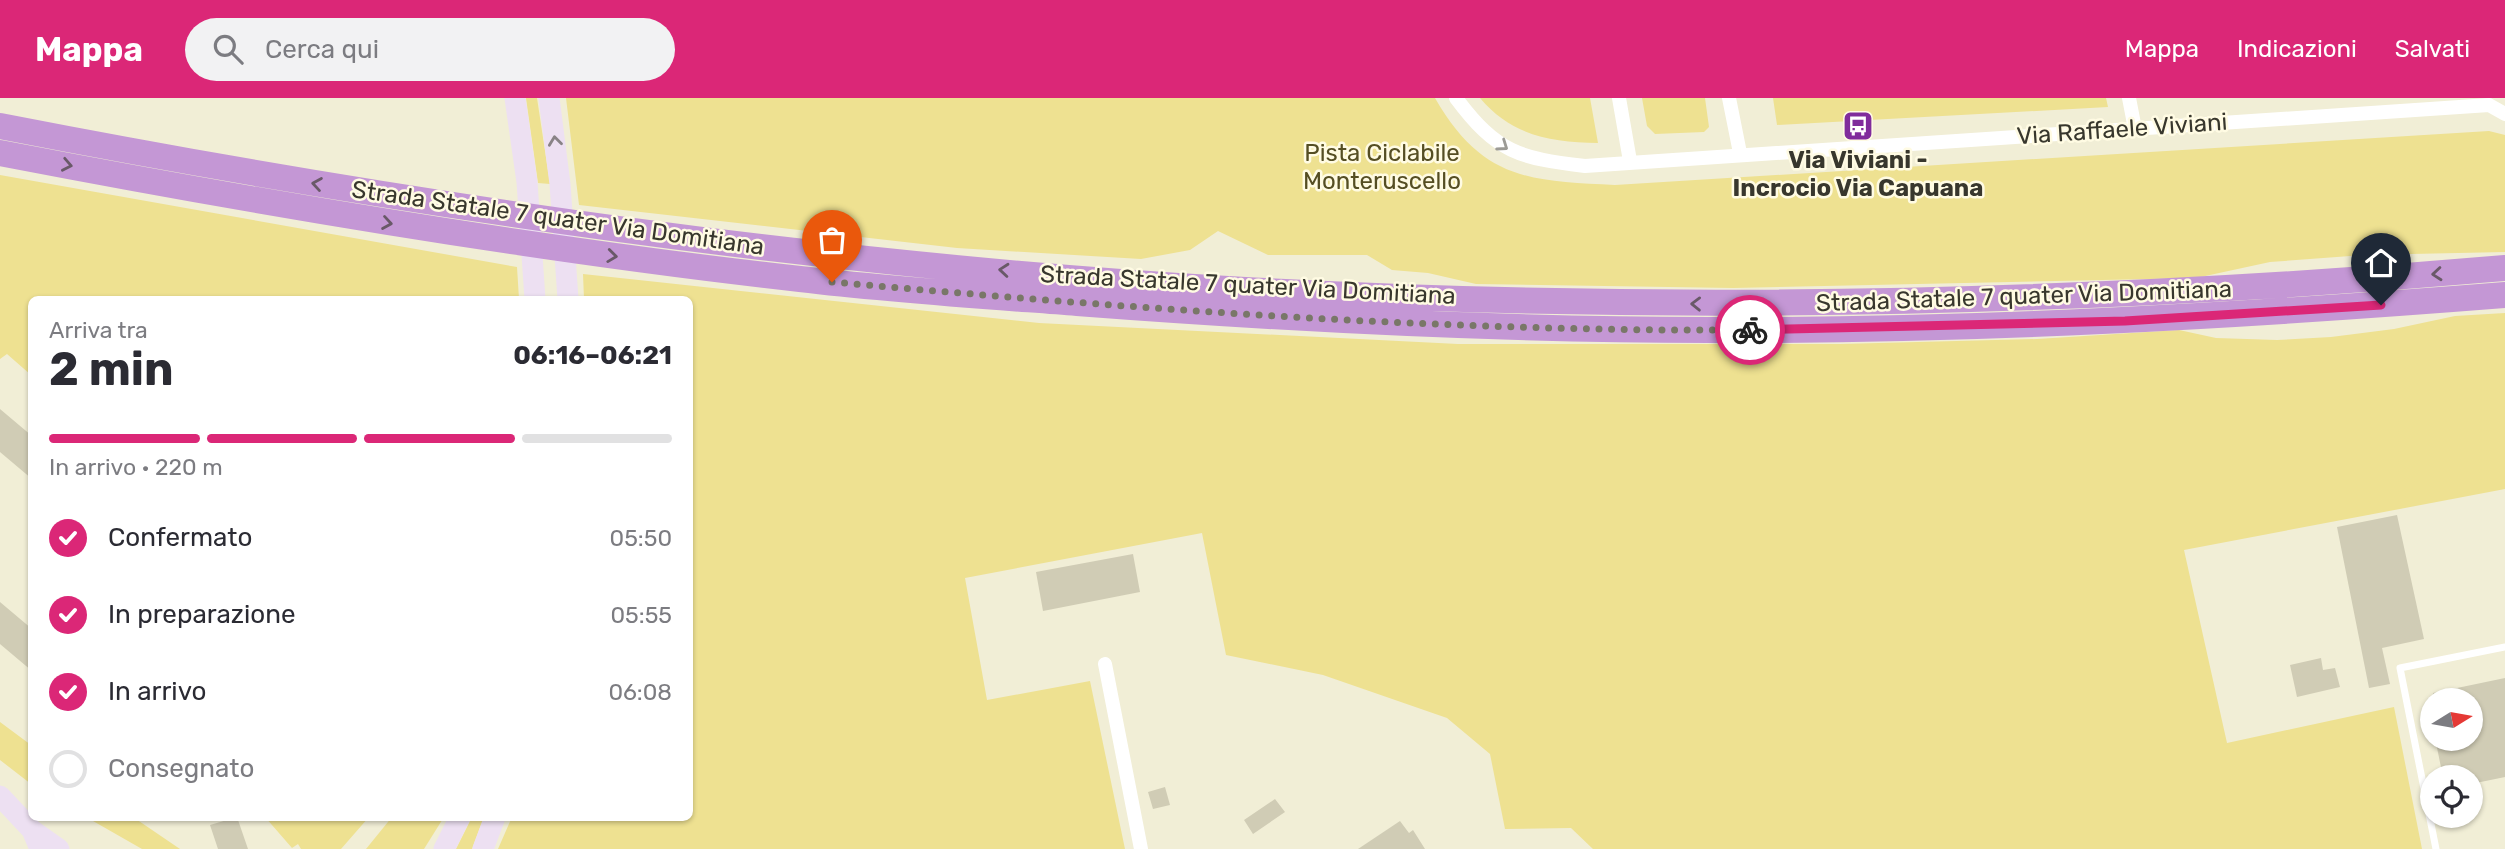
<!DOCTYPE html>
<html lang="it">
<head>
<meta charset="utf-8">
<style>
  :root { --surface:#fff; --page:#f2f2f3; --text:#2b2b33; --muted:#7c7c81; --line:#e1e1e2; --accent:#db2777 }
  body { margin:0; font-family:Rubik,sans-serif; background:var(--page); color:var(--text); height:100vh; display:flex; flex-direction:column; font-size:26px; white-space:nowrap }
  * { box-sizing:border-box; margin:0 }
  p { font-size:23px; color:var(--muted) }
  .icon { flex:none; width:38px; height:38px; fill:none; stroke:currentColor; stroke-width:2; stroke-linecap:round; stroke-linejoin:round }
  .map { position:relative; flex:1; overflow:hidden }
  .panel { position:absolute; left:28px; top:198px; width:665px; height:525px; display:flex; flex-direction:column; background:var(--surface); border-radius:10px; box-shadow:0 2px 5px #0004 }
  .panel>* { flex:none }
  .needle { width:46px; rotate:79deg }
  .fabs { position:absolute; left:2420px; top:590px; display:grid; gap:14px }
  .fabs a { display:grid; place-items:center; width:63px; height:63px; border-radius:50%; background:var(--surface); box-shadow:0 2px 5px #0004; font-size:35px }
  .pin { position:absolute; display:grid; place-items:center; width:60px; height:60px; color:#fff; margin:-72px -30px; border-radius:50% 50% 50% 0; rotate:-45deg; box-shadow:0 0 7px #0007 }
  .pin .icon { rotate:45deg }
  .courier { position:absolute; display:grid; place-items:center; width:70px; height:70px; margin:-35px; border:5px solid #db2777; border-radius:50%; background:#fff; color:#222; box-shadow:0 2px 9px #0007 }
  .overview em { font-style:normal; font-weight:700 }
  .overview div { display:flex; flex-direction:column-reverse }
  .overview { display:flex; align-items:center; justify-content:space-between; height:119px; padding:0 21px }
  h1 { font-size:46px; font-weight:700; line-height:52px }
  .bar { display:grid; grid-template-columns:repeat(4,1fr); gap:10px 7px; align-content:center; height:84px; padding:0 21px }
  .bar i { height:9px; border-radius:5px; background:var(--line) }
  .bar .on { background:var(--accent) }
  .bar p { grid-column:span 4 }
  ol { padding:0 21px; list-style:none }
  li { display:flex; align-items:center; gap:21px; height:77px }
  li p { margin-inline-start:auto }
  li .icon { padding:7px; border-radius:50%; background:var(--accent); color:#fff; stroke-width:4 }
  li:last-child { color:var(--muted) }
  li i { width:38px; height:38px; border:4px solid var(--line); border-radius:50% }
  header { display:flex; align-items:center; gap:42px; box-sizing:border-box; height:98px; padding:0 35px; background:var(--accent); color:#fff }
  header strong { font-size:33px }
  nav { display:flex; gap:38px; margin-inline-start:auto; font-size:24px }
  .search { width:490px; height:63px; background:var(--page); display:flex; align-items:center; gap:18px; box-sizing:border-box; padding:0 24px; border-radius:38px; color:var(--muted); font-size:26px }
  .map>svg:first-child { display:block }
  .green { fill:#eee191 }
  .building { fill:#d0ccb5 }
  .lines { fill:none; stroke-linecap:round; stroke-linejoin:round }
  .lane { stroke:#fff; stroke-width:7 }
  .street { stroke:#fff; stroke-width:14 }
  .secondary { stroke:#ede0f2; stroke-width:21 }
  .highway { stroke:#c497d5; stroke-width:26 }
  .oneway { stroke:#898386 }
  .oneway2 { stroke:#9c9b96 }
  .oneway3 { stroke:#695968 }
  .done { stroke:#797768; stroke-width:7; stroke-dasharray:0 12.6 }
  .route { stroke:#db2777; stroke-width:9 }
  .labels { text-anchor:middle; stroke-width:5; stroke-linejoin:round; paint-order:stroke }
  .street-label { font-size:24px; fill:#38372d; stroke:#fffbe3 }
  .park-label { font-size:24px; fill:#554e23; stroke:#fffbe3 }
  .poi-label { font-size:24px; font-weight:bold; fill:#38372d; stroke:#fffbe3 }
</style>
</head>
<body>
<header>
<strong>Mappa</strong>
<div class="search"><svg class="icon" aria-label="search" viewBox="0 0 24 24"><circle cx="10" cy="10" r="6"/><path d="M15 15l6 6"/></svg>Cerca qui</div>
<nav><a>Mappa</a><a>Indicazioni</a><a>Salvati</a></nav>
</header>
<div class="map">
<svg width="2505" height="751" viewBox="0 0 2505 751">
  <rect width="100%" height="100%" fill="#f1eed6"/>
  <path class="green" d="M526 0H537L550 86 538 85Z
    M566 0H1435C1482 82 1530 83 1615 87L2489 33 2505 37V154L2364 157 2270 164 2196 180 1733 190 1476 186 1428 175 1392 172 1367 157H1268L1218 133 1190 152 1141 161 957 150 579 107Z
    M1480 0H1590L1598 45C1551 44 1512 38 1480 0Z
    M1642 0H1705L1709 29 1704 34 1655 36 1647 28Z
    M1773 0H2106L2108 9 1777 27Z
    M0 77 517 169 519 201H32L31 277 7 256 0 261Z
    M583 176 1039 225 1458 246H1840L2037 241 2179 232 2216 240 2277 242 2331 239 2394 231 2455 218 2505 215V391L2184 452 2227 645 2394 609 2422 751H1593L1571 730 1505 731 1490 656 1447 620 1323 577 1226 557 1202 435 965 480 987 602 1090 583 1125 751H498L512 719H690V201H584Z
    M0 624 31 647V686L0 662Z
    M86 719H133L180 751H142Z
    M265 719H369L341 751H301L298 746 292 750Z
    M392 719H444L424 751H366Z
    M472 719H484L472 751H456Z"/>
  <path class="building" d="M0 311 32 338V381L0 354Z
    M2397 417 2424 541 2382 550 2390 586 2369 590 2337 429Z
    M1133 456 1140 494 1043 513 1036 474Z
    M0 504 32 531V573L0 546Z
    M2321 560 2323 572 2335 570 2340 589 2297 599 2290 567Z
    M2505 580V679L2471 686V679H2443L2435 640H2471V602H2434L2433 595Z
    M1165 689 1170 707 1153 711 1148 694Z
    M1275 701 1285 714 1253 736 1244 722Z
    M237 719 248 751H218L210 727Z
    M1400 723 1409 735 1413 732 1425 751H1358Z"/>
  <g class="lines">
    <path class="lane" d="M2436 751 2400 570 2505 549"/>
    <path class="street" d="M1456 0C1497 55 1519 60 1585 68L2489 7
      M1619 0 1630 63
      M1729 0 1740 55
      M2129 0 2135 31
      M2489 7 2505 16
      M1105 566 1141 751"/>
    <path class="secondary" d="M515 0 527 84 535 201
      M549 0 560 86 568 201
      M0 698 32 732 40 751
      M32 732 59 751
      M444 751 460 719
      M483 751 495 719"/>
    <path class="highway" d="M0 28C405 107 815 167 1228 191 1654 215 2080 207 2505 170
      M0 55C265 106 531 151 800 181 892 192 985 198 1077 205 1287 221 1498 232 1709 232 1975 233 2240 218 2505 197"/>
  </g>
  <defs><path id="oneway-chevron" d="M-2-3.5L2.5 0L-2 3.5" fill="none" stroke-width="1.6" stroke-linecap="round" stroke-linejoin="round" transform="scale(1.75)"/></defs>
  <use class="oneway" href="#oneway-chevron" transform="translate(555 43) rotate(-97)"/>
  <use class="oneway2" href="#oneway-chevron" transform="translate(1503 48) rotate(35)"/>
  <g class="oneway3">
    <use href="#oneway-chevron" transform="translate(67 67) rotate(11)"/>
    <use href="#oneway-chevron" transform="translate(317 86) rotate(-171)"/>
    <use href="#oneway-chevron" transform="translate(387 125) rotate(9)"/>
    <use href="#oneway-chevron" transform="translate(612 158) rotate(7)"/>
    <use href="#oneway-chevron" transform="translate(1004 172) rotate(-175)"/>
    <use href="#oneway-chevron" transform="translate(2437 176) rotate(175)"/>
    <use href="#oneway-chevron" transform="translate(1696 206) rotate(-179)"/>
  </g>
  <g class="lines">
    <path class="done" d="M832 184C1138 211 1443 234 1750 232"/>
    <path class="route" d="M1750 232 2125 223 2381 207"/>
  </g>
  <defs>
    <g id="bus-square" transform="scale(1.575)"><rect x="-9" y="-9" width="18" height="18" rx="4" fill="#802c9c" stroke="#fffbe3"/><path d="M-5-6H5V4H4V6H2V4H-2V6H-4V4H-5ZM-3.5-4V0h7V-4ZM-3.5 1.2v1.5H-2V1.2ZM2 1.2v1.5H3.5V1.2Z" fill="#fff"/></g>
  </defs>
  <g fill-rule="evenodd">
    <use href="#bus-square" x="1858" y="28"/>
  </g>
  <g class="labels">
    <g class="street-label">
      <text transform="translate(2122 31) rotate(-4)" y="8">Via Raffaele Viviani</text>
      <text transform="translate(558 120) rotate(8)" y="8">Strada Statale 7 quater Via Domitiana</text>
      <text transform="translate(1248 187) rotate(3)" y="8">Strada Statale 7 quater Via Domitiana</text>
      <text transform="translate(2024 198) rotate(-2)" y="8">Strada Statale 7 quater Via Domitiana</text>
    </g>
    <g class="park-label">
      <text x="1382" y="63">Pista Ciclabile<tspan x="1382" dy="28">Monteruscello</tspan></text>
    </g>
    <g class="poi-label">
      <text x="1858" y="70">Via Viviani -<tspan x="1858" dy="28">Incrocio Via Capuana</tspan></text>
    </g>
  </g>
</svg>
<div class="fabs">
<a><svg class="needle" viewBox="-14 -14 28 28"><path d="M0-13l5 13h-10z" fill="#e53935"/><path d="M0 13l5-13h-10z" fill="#7c7c81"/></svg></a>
<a><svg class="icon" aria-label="locate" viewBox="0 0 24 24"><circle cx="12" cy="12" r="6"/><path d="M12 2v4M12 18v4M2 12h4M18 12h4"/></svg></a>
</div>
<div class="pin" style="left:832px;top:184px;background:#ea580c"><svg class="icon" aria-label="bag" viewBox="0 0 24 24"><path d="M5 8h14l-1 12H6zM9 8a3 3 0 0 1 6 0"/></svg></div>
<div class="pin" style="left:2381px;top:207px;background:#1f2937"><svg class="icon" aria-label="home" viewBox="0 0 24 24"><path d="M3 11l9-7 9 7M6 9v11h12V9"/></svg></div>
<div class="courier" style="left:1750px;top:232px"><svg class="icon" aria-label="bike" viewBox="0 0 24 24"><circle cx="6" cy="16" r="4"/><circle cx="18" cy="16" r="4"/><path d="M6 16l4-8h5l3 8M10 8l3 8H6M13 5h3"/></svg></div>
<section class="panel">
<div class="overview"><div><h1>2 min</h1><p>Arriva tra</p></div><em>06:16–06:21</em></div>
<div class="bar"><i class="on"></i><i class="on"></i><i class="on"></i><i></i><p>In arrivo · 220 m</p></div>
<ol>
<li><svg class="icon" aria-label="check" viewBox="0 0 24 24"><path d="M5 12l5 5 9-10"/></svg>Confermato<p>05:50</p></li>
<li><svg class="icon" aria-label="check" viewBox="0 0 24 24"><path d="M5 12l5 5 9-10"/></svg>In preparazione<p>05:55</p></li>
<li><svg class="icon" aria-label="check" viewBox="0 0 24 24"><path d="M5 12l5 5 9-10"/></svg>In arrivo<p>06:08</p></li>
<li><i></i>Consegnato</li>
</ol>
</section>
</div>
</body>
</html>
